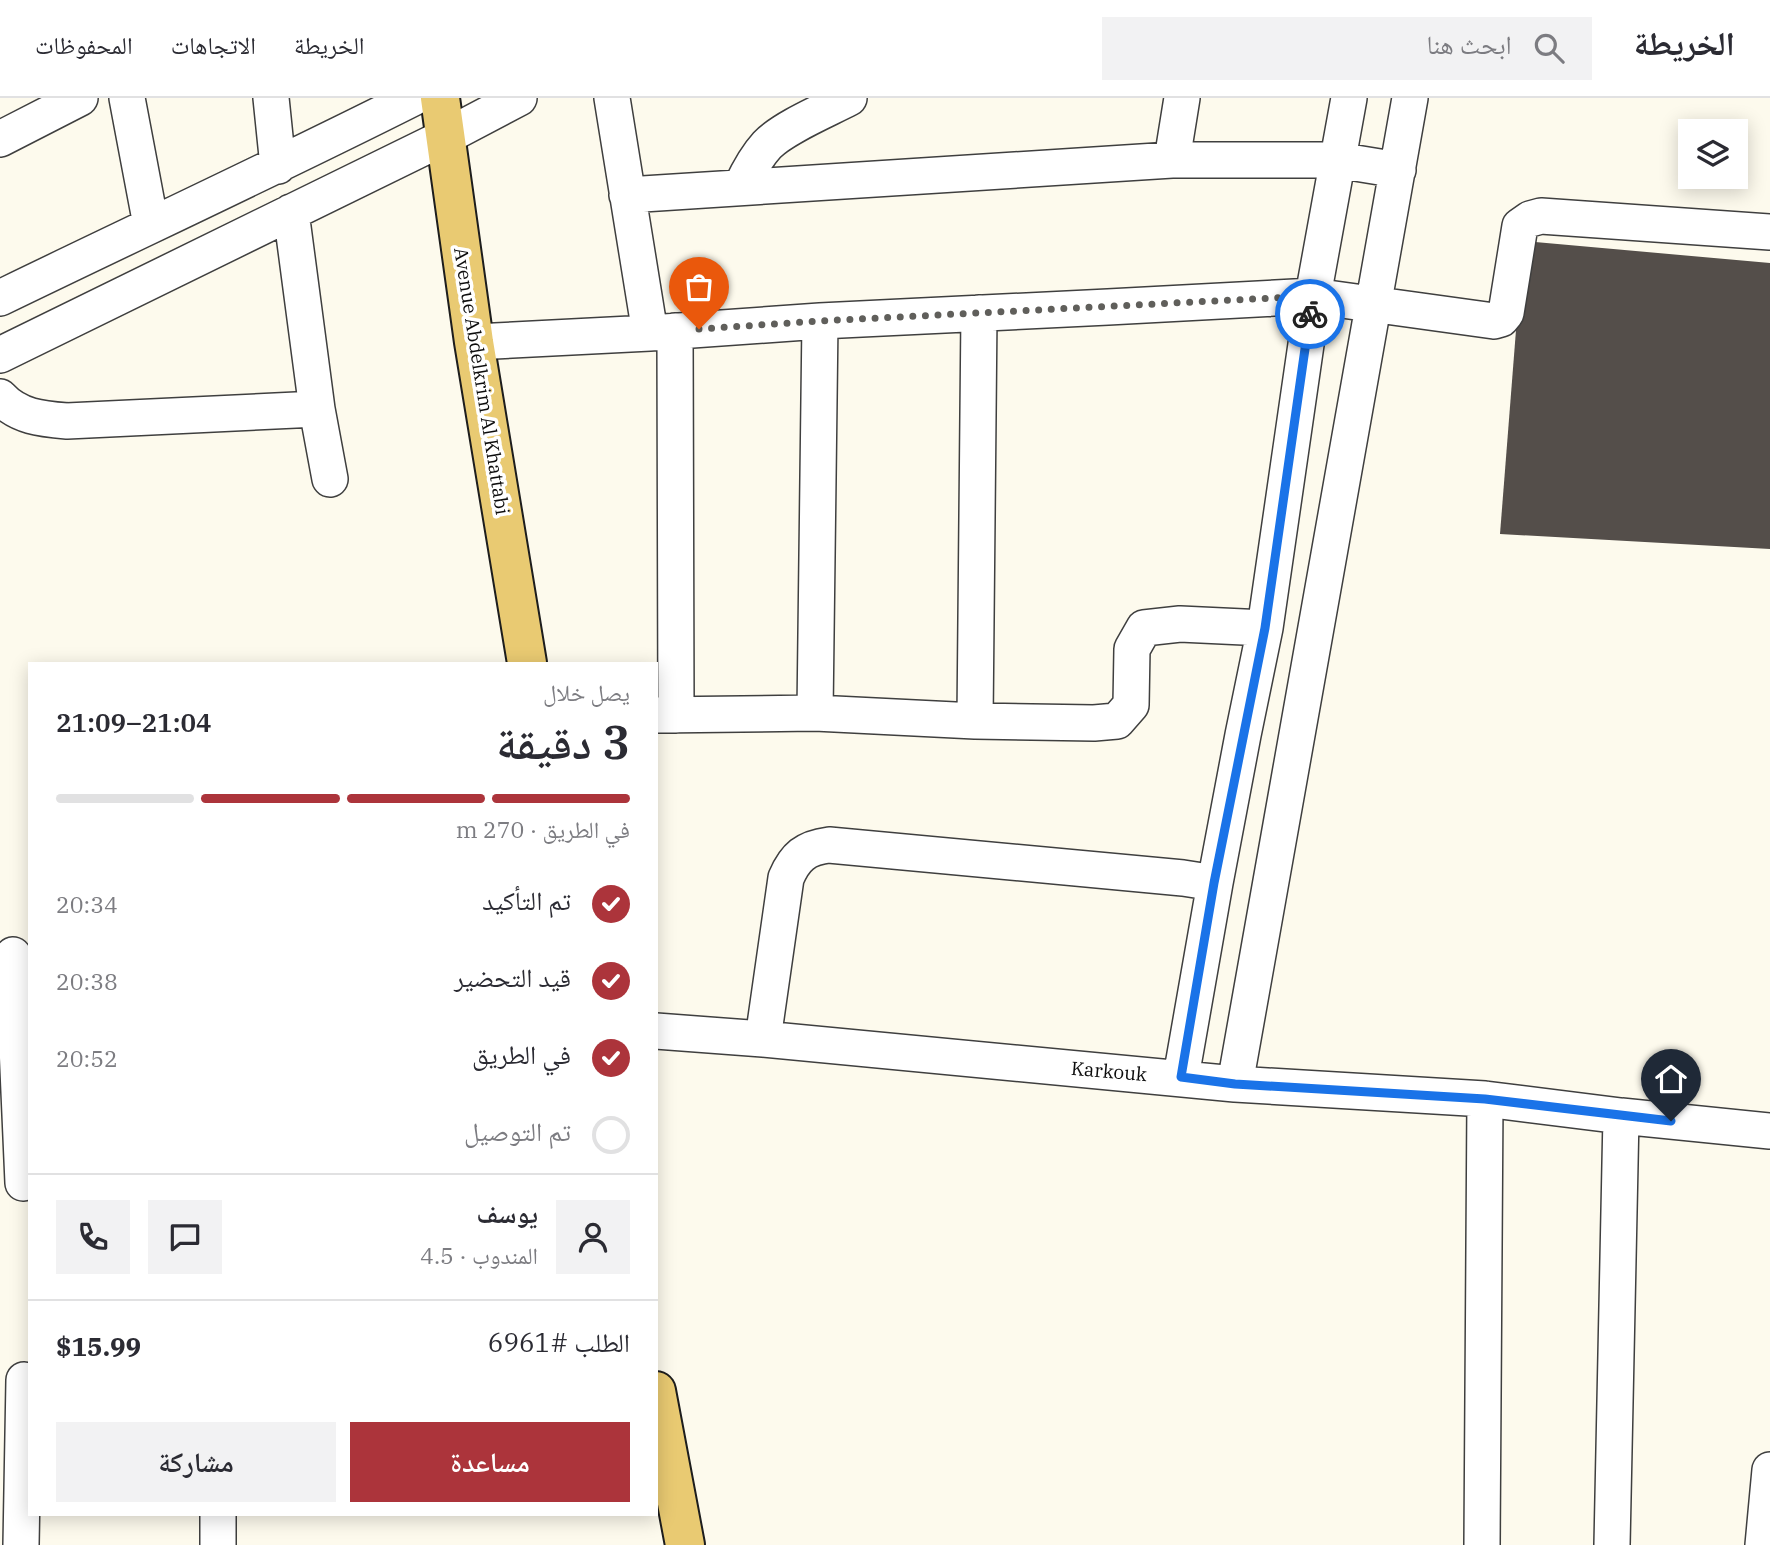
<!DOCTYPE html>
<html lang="ar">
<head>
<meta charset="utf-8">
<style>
  :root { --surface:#fff; --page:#f2f2f3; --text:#2b2b33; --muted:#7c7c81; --line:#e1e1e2; --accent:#ac343b }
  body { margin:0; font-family:"IBM Plex Serif","Noto Naskh Arabic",serif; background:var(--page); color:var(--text); direction:rtl; height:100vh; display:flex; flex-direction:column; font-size:26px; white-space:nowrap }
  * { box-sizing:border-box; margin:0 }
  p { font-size:23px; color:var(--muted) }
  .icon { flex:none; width:38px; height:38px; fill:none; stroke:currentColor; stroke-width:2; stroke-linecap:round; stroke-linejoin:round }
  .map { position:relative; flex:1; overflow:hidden; direction:ltr }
  .side { position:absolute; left:28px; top:564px; width:630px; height:854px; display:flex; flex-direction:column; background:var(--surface); border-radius:0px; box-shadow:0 4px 18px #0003; direction:rtl }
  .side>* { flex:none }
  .tools { position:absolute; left:1678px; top:21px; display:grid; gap:14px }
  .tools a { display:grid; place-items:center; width:70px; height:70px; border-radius:0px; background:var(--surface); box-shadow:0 4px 18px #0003; font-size:35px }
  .pin { position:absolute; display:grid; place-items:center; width:60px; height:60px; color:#fff; margin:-72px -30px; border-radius:50% 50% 50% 0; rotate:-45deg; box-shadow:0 0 7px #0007 }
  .pin .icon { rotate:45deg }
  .courier { position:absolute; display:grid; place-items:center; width:70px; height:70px; margin:-35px; border:5px solid #1a73e8; border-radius:50%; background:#fff; color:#222; box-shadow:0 2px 9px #0007 }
  .head em { font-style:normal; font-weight:600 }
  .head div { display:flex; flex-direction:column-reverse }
  .head { display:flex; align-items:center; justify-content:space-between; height:119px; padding:0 28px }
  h1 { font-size:46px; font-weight:600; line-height:52px }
  .bar { display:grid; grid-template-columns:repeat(4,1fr); gap:10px 7px; align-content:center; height:84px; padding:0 28px }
  .bar i { height:9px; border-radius:5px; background:var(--line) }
  .bar .selected { background:var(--accent) }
  .bar p { grid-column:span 4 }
  .line { display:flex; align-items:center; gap:18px; padding:0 28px; border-top:2px solid var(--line) }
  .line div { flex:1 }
  .round { display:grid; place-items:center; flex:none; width:74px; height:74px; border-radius:0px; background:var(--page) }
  ol { padding:0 28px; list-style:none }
  li { display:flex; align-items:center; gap:21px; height:77px }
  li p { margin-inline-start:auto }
  li .icon { padding:7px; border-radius:50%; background:var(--accent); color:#fff; stroke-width:4 }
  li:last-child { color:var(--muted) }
  li i { width:38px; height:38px; border:4px solid var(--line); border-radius:50% }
  .cta { display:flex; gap:14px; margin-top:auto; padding:14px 28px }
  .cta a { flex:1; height:80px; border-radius:0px; background:var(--accent); color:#fff; font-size:28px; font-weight:600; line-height:80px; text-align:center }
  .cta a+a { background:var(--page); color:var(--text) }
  header { display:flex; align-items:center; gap:42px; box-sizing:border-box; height:98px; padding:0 35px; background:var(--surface); border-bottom:2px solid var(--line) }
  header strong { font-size:33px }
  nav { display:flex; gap:38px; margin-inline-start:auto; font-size:24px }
  .search { width:490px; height:63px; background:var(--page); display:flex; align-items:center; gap:18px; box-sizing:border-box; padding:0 24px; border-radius:0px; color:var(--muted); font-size:26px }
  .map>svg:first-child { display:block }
  .building { fill:#544e4a }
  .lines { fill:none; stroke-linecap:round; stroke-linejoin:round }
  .minor-casing { stroke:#3f3f3f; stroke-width:38 }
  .major-casing { stroke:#1d1d1d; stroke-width:42 }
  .minor { stroke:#fff; stroke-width:35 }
  .major { stroke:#e9ca72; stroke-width:38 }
  .done { stroke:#605f5b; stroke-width:7; stroke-dasharray:0 12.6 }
  .route { stroke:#1a73e8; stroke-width:9 }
  .labels { text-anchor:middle; stroke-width:7; stroke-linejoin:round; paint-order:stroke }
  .street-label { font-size:19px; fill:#0c0c0c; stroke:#fff }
</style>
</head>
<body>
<header>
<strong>الخريطة</strong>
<div class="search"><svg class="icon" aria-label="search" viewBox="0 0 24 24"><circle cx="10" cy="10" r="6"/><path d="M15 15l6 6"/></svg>ابحث هنا</div>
<nav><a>الخريطة</a><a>الاتجاهات</a><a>المحفوظات</a></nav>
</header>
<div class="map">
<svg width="1770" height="1447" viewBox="0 0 1770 1447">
  <rect width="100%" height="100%" fill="#fdfaed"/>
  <path class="building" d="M1523 143 1770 165V451L1500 436Z"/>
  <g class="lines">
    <g class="minor-casing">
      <path id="minor" d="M127 0 151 127
        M271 0 278 68
        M612 0 650 235
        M0 41 80 0
        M1172 62 1182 0
        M741 89C748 74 756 59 767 47 783 30 826 12 849 0
        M627 97 1172 62H1337L1398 72
        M291 114 317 311 330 381
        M0 200C138 133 276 69 413 0
        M675 233 676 617
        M474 244 650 235 820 223 1108 209 1313 198 1494 223 1501 221 1506 215 1520 128 1530 121 1541 118 1770 134
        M0 257 445 39 519 0
        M0 299C18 319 42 321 67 323L317 311
        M815 615 820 223
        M656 617 815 615 975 623 1094 625 1117 623 1131 607 1132 551 1144 530 1180 526 1265 530
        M975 623 979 215
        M13 857 23 1085
        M656 933 763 941 1235 986 1485 1001 1621 1018 1770 1033
        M763 941 786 780C795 759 805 750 829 747L1183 780 1215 785
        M1181 979 1215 785 1243 637 1265 530 1313 198 1349 0
        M1235 986 1410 0
        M218 1416V1447
        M21 1447 24 1282
        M1482 1447 1485 1001
        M1612 1447 1621 1018
        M1763 1447 1770 1372"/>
    </g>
    <g class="major-casing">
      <path id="major" d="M440 0 474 244 527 565
        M656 1293 685 1447"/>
    </g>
    <use href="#minor" class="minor"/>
    <use href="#major" class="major"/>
  </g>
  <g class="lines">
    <path class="done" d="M699 231 820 223 1312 198 1310 216"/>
    <path class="route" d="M1310 216 1265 530 1214 785 1181 979 1235 986 1485 1001 1671 1023"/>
  </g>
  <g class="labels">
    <g class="street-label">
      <text transform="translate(482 283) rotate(81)" y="7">Avenue Abdelkrim Al Khattabi</text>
      <text transform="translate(1109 973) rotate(5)" y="7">Karkouk</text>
    </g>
  </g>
</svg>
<div class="tools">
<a><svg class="icon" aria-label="layers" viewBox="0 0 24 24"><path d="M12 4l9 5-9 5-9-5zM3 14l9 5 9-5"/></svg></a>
</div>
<div class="pin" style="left:699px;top:231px;background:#ea580c"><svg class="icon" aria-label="bag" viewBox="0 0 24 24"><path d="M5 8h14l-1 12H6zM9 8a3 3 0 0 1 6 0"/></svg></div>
<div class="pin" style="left:1671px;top:1023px;background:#1f2937"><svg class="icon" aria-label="home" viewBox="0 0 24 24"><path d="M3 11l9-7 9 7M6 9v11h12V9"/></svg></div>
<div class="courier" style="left:1310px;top:216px"><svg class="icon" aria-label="bike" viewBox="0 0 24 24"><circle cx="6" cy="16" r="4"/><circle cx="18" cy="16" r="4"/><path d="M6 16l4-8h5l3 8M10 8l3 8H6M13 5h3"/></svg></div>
<section class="side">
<div class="head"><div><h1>3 دقيقة</h1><p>يصل خلال</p></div><em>21:04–21:09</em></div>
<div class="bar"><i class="selected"></i><i class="selected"></i><i class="selected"></i><i></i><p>في الطريق · 270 m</p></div>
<ol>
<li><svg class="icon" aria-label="check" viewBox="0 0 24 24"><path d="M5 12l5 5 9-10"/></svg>تم التأكيد<p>20:34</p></li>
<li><svg class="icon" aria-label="check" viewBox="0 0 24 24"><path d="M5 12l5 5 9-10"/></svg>قيد التحضير<p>20:38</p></li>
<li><svg class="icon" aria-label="check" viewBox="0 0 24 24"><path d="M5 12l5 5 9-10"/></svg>في الطريق<p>20:52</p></li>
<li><i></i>تم التوصيل</li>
</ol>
<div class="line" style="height:126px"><a class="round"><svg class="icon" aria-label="person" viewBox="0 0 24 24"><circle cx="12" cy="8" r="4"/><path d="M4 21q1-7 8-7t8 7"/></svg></a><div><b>يوسف</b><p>المندوب · 4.5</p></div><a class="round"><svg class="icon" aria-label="chat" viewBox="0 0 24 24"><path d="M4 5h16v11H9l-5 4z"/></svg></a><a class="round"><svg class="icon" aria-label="phone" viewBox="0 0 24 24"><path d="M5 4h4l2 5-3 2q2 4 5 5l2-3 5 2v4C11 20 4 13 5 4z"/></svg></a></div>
<div class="line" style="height:91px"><div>الطلب #6961</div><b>$15.99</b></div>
<div class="cta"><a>مساعدة</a><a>مشاركة</a></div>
</section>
</div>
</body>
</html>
